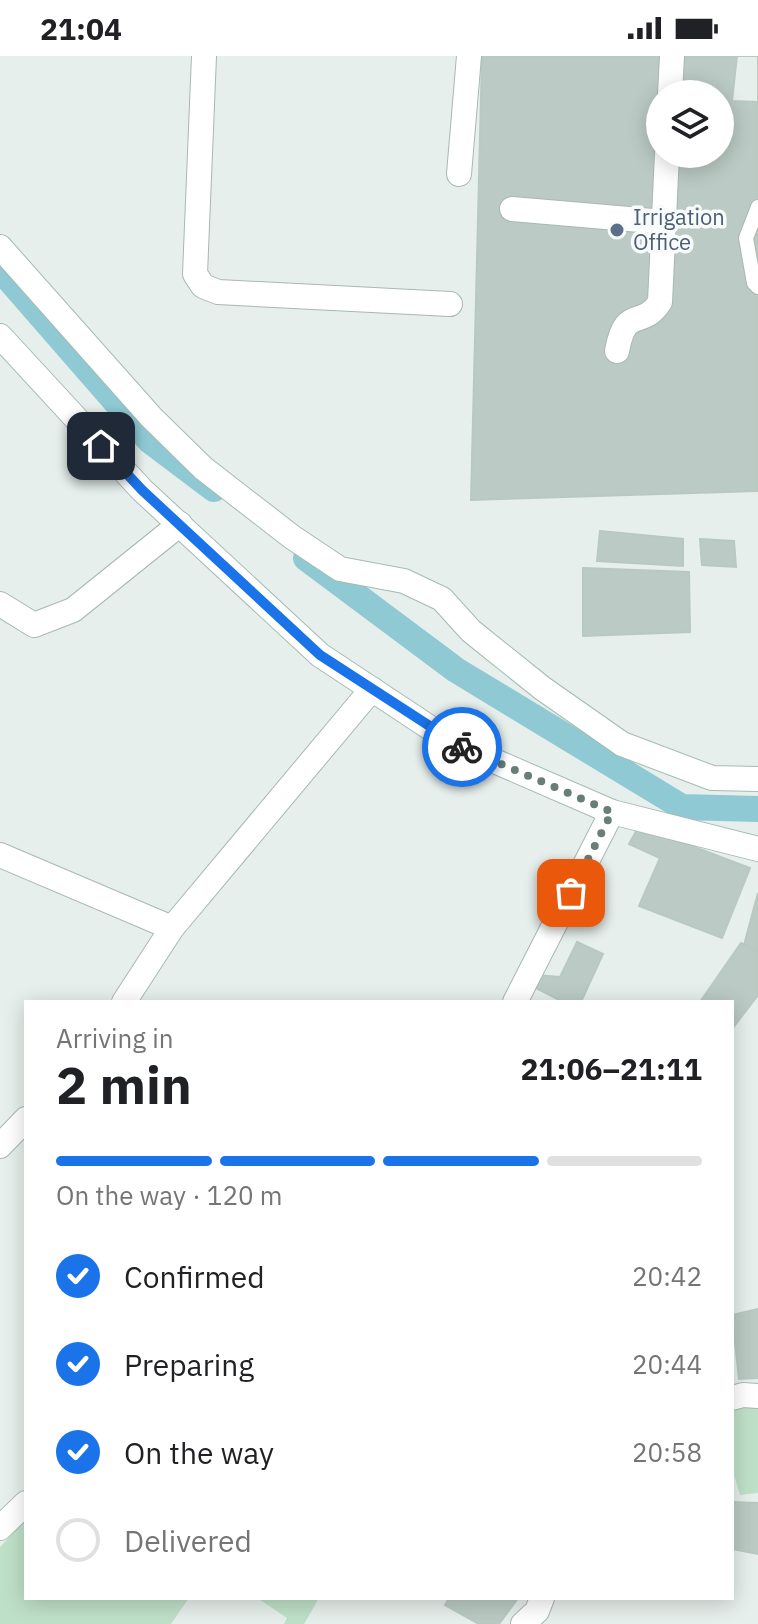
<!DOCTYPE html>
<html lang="en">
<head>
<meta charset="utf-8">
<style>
  :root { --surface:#fff; --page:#f2f2f2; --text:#202124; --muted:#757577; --line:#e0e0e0; --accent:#1a73e8 }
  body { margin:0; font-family:"IBM Plex Sans",sans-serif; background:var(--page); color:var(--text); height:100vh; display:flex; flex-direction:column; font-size:30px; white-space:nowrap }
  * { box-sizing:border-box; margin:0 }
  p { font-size:26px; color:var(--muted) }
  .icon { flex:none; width:44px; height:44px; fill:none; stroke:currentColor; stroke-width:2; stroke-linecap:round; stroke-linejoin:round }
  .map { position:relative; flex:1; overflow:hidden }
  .sheet { position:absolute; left:24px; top:944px; width:710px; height:600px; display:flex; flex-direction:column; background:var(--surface); border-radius:0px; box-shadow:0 4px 20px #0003 }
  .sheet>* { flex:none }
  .controls { position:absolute; left:646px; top:24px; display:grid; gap:16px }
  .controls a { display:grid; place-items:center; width:88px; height:88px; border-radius:50%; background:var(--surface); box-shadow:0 4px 20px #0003; font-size:40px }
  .pin { position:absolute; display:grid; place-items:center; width:68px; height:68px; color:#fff; margin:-34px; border-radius:16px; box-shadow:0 4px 12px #0006 }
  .courier { position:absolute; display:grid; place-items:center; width:80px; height:80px; margin:-40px; border:6px solid #1a73e8; border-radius:50%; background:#fff; color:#222; box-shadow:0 2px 10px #0007 }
  .head em { font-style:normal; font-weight:800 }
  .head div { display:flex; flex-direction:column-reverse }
  .head { display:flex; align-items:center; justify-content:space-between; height:136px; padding:0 32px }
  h1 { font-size:52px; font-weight:800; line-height:60px }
  .bar { display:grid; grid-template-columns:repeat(4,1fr); gap:12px 8px; align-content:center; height:96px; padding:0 32px }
  .bar i { height:10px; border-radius:6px; background:var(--line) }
  .bar .on { background:var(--accent) }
  .bar p { grid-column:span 4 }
  ol { padding:0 32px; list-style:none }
  li { display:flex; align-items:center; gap:24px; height:88px }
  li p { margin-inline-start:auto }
  li .icon { padding:8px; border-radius:50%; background:var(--accent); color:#fff; stroke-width:4 }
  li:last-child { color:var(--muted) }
  li i { width:44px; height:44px; border:4px solid var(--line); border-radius:50% }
  .status { display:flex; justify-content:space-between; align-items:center; height:56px; padding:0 40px; background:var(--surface); direction:ltr }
  .status svg { height:22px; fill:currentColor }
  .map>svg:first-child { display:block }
  .green { fill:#bfe0c8 }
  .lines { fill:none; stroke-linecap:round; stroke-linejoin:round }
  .canal { stroke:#8ec9d4; stroke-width:26 }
  .building { fill:#bbcac4; stroke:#b8c9c2; stroke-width:2; fill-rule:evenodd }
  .lane-casing { stroke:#a8b8b2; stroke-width:16 }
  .street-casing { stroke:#a8b8b2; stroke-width:26 }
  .secondary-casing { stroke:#a4bbb3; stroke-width:26 }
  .lane { stroke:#fff; stroke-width:14 }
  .street { stroke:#fff; stroke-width:24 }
  .secondary { stroke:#fff; stroke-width:24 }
  .done { stroke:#687f78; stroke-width:8; stroke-dasharray:0 14.4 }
  .route { stroke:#1a73e8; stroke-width:10 }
  .service-dot { fill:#5c6f8a; stroke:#f7fbf9; stroke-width:3 }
  .labels { text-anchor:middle; stroke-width:7; stroke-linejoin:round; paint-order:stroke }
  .service-label { font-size:22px; fill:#4e5e75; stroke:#f7fbf9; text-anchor:start }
</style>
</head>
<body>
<div class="status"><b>21:04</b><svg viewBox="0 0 49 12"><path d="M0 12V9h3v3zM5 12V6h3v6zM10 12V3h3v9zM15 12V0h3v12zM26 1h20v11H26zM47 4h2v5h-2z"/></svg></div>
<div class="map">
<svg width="758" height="1568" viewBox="0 0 758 1568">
  <rect width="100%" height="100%" fill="#e6efeb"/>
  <path class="green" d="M732 1340 758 1345V1437L740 1439 732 1412Z
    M26 1463V1542H189L171 1568H0V1491Z
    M257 1542H319L304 1568H284L287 1562Z"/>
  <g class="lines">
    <path class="canal" d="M0 213 149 384 214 433
      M306 502 456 614 682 751 758 753"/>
  </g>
  <path class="building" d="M482 0H758V435L471 444ZM660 38H720V98H660Z
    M737 0H758V46L732 45Z
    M600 475 683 483V510L597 505Z
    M700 483 734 485 736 511 702 509Z
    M583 512 689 516 690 576 583 580Z
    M639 770 750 812 722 882 639 850 660 802 629 788Z
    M758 837V894L744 889Z
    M577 886 603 898 581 946H563L534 931 538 919 560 921Z
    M741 887 758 896V939L732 973V946H700Z
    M758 1253V1322L739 1323 732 1259Z
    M732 1446 758 1447V1498L732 1493Z
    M449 1542H518L499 1568H479L445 1549Z"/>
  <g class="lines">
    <g class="lane-casing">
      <path id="lane" d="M758 151 746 182 754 227 758 231"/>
    </g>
    <g class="street-casing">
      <path id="street" d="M204 0 195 218 203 230 218 236 450 248
        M670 38 672 0
        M459 118 469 0
        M512 153 664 166
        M617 295C626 247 641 275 660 246L667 98
        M0 548 34 569 73 554 180 468
        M0 799 172 872
        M124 946 172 872 372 633
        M515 946 612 756
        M0 1090 26 1063
        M732 1342 743 1339 758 1340
        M0 1472 26 1447
        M523 1568 537 1555 542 1542"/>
    </g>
    <g class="secondary-casing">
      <path id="secondary" d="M0 191 151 361 203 412 292 481 340 513 404 525 442 543 471 575 542 632 622 688 712 722 758 723
        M0 280 142 434 320 599 453 687 612 756 758 793"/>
    </g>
    <use href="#lane" class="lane"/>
    <use href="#street" class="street"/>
    <use href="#secondary" class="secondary"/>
  </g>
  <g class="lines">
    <path class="done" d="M462 691 612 756 571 837"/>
    <path class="route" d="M101 390 142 434 320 599 462 691"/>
  </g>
  <circle class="service-dot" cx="617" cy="174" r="8"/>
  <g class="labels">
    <g class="service-label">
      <text x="633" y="169">Irrigation<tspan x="633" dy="25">Office</tspan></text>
    </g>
  </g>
</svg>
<div class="controls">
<a><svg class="icon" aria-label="layers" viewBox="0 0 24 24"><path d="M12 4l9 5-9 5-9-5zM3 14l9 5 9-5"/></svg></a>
</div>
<div class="pin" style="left:571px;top:837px;background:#ea580c"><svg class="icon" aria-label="bag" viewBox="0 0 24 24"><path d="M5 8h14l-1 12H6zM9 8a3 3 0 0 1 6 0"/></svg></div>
<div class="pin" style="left:101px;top:390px;background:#1f2937"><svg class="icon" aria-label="home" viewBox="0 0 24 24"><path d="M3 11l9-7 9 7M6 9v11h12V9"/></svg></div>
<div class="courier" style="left:462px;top:691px"><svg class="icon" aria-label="bike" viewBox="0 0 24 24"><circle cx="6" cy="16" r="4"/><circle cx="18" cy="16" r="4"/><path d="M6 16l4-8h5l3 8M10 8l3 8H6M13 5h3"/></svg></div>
<section class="sheet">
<div class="head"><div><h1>2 min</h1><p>Arriving in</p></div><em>21:06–21:11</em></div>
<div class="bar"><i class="on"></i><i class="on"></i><i class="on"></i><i></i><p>On the way · 120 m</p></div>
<ol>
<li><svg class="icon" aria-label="check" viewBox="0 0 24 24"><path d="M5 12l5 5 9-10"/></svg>Confirmed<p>20:42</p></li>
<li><svg class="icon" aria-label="check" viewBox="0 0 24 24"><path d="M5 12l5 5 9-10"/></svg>Preparing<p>20:44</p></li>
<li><svg class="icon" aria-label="check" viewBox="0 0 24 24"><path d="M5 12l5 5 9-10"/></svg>On the way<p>20:58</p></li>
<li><i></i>Delivered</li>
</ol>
</section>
</div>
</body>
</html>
